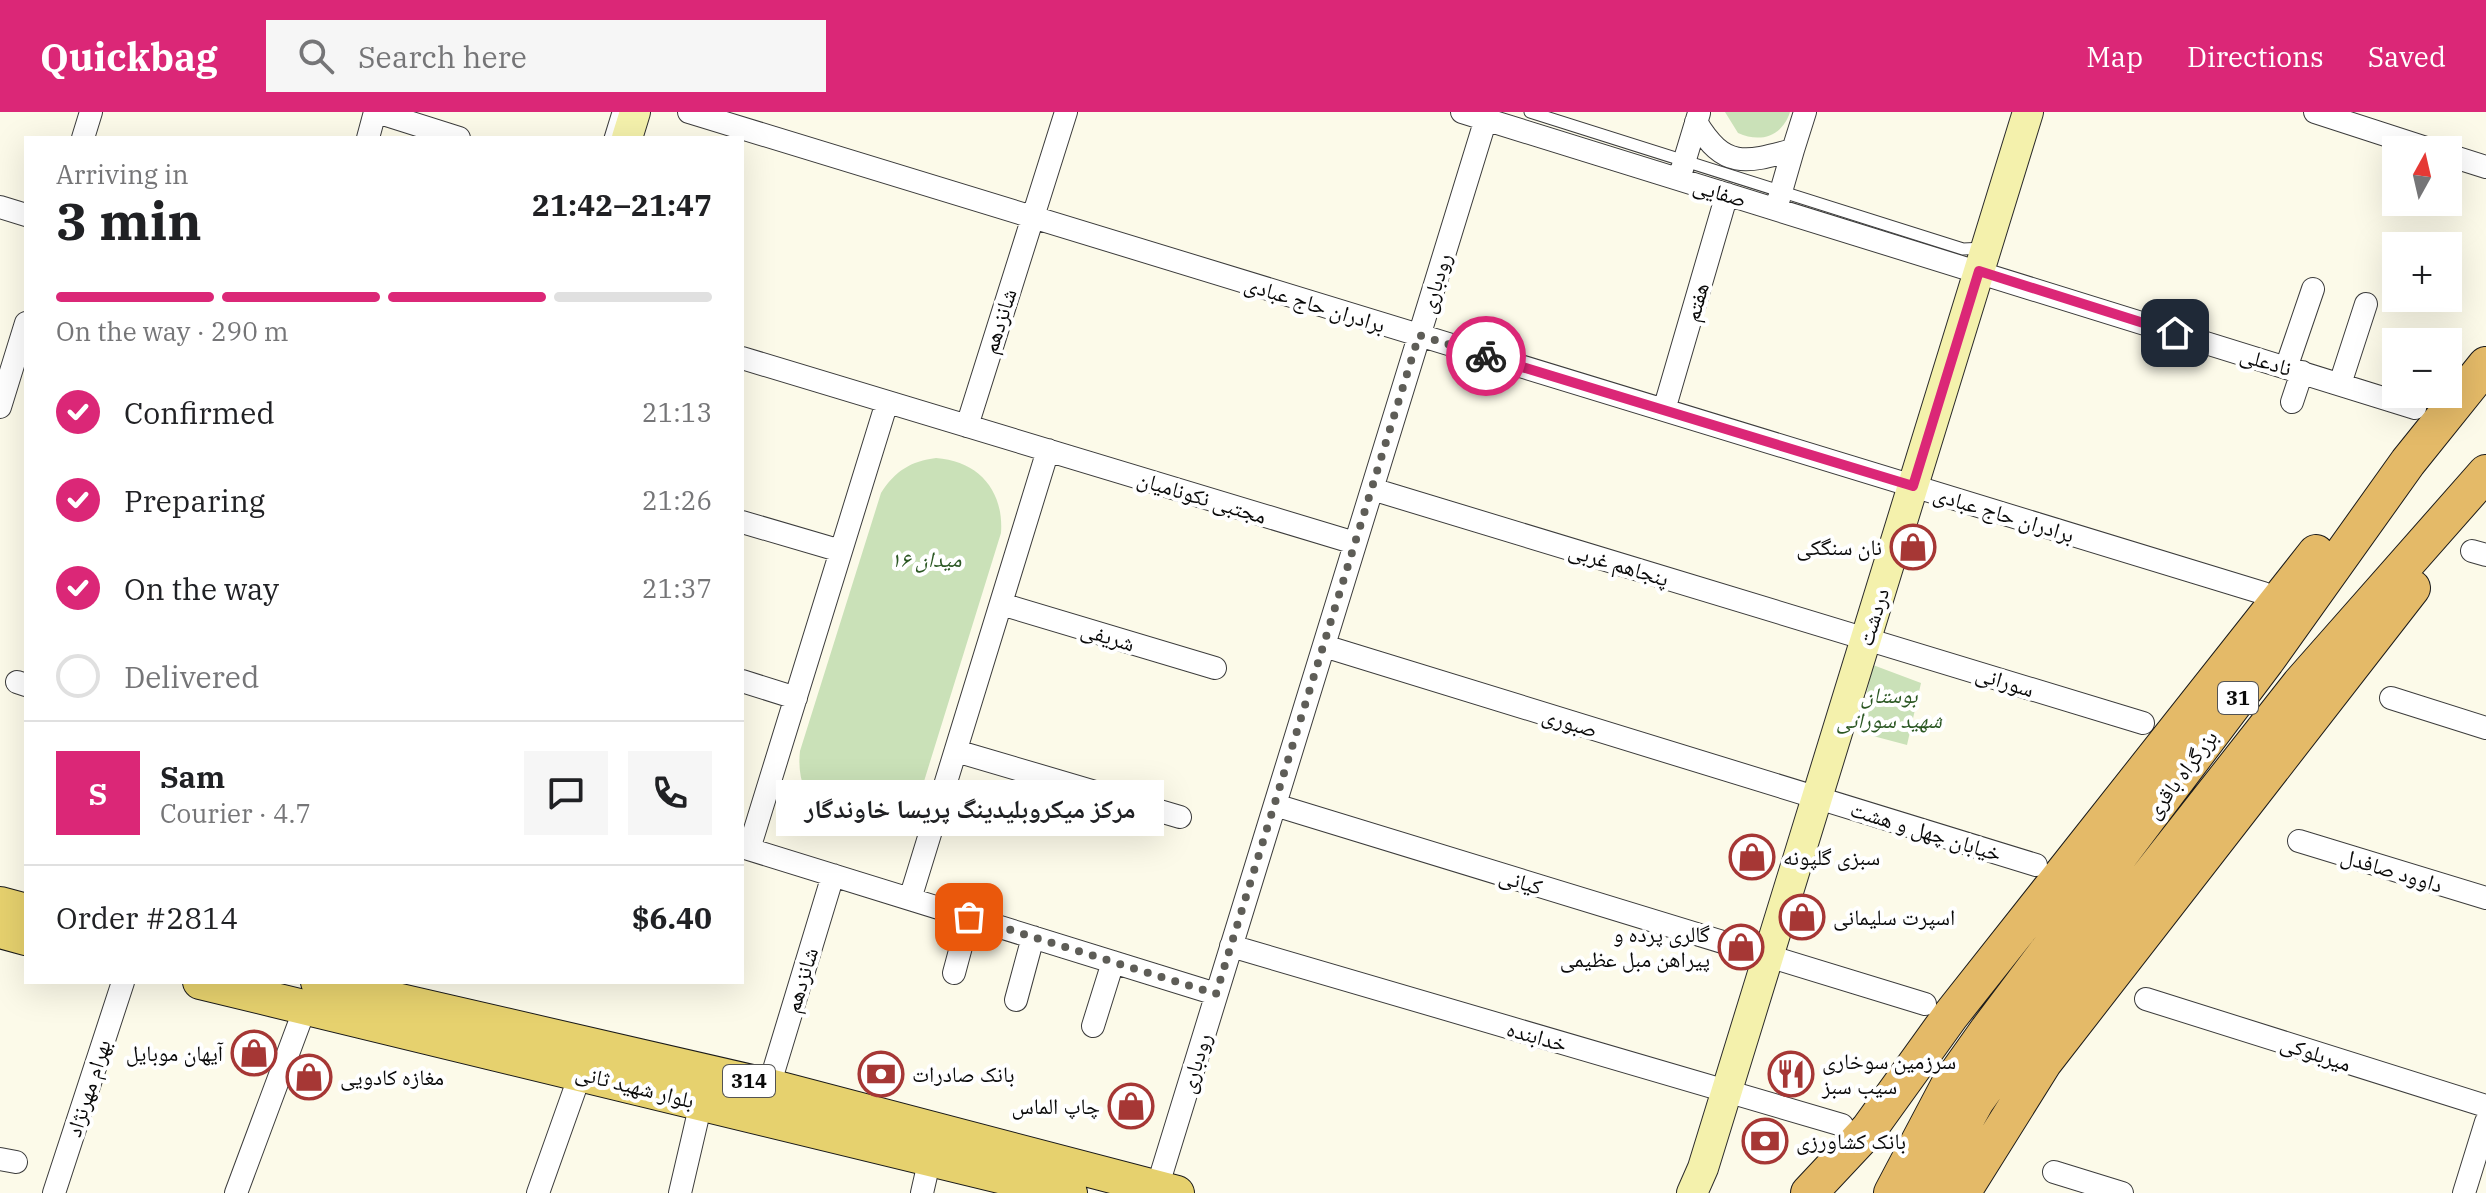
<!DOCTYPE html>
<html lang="en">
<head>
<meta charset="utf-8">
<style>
  :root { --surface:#fff; --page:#f6f6f6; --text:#202124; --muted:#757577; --line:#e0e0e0; --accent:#db2777 }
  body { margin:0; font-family:"IBM Plex Serif","Noto Naskh Arabic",serif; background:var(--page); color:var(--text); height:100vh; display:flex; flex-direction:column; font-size:30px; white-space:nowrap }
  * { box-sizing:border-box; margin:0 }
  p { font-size:26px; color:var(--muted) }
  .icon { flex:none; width:44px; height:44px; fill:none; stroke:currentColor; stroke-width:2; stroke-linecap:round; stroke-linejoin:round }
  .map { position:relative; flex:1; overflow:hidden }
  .panel { position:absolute; left:24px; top:24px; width:720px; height:848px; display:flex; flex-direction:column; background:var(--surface); border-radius:0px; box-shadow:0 8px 32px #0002 }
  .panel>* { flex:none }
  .needle { width:52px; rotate:8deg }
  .tools { position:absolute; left:2382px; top:24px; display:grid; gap:16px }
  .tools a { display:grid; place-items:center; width:80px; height:80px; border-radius:0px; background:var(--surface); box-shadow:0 8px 32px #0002; font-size:40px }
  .pin { position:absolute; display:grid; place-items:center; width:68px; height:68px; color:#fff; margin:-34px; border-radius:16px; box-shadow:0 4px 12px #0006 }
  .courier { position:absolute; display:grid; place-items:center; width:80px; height:80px; margin:-40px; border:6px solid #db2777; border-radius:50%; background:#fff; color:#222; box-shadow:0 2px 10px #0007 }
  .bubble { position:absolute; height:56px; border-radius:0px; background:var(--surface); box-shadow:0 8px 32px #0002; font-size:26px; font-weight:700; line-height:56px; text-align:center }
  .summary em { font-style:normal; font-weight:700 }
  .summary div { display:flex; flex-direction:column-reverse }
  .summary { display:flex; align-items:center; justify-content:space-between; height:136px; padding:0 32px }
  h1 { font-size:52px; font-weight:700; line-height:60px }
  .bar { display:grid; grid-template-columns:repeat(4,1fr); gap:12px 8px; align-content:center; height:96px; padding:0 32px }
  .bar i { height:10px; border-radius:6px; background:var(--line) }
  .bar .active { background:var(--accent) }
  .bar p { grid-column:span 4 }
  .line { display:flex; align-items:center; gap:20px; padding:0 32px; border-top:2px solid var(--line) }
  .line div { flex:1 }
  .round { display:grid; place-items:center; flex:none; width:84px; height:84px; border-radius:0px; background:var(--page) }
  ol { padding:0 32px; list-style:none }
  li { display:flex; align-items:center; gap:24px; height:88px }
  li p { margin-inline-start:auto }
  li .icon { padding:8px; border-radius:50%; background:var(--accent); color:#fff; stroke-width:4 }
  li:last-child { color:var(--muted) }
  li i { width:44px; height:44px; border:4px solid var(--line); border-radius:50% }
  header { display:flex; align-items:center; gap:48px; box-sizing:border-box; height:112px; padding:0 40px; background:var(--accent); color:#fff }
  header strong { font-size:38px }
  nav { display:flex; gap:44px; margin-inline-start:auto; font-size:28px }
  .search { width:560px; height:72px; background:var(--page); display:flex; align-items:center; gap:20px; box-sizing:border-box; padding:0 28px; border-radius:0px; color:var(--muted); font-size:30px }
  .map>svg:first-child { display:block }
  .green { fill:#cae1b8 }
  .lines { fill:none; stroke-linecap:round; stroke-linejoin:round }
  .service-casing { stroke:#3c3c3c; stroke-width:13 }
  .minor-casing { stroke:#3c3c3c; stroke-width:24 }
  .secondary-casing { stroke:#2b2b2b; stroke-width:32 }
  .primary-casing { stroke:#1a1a1a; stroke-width:36 }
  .trunk-casing { stroke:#1a1a1a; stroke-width:38 }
  .service { stroke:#fff; stroke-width:11 }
  .minor { stroke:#fff; stroke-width:22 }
  .secondary { stroke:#f4f1ac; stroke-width:30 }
  .primary { stroke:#e6d16e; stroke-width:34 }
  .trunk { stroke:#e4ba68; stroke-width:36 }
  .done { stroke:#5e5d57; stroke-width:8; stroke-dasharray:0 14.4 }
  .route { stroke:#db2777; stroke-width:10 }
  .labels { text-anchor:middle; stroke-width:8; stroke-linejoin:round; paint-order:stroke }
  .shield { fill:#fff; stroke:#535353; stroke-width:2 }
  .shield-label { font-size:20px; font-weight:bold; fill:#090909 }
  .street-label { font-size:22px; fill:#090909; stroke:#fff }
  .poi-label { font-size:22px; fill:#090909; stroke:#fff; text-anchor:start }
  .park-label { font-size:22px; font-style:italic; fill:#2b5723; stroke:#fff }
</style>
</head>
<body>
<header>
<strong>Quickbag</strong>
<div class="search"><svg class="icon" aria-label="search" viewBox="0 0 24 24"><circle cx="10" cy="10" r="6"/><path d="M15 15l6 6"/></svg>Search here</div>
<nav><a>Map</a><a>Directions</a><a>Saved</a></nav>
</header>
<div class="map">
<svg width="2486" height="1081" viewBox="0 0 2486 1081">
  <rect width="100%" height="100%" fill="#fcfae9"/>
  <path class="green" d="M1725 0H1790C1782 25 1760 31 1738 21Z
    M936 346C979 349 1004 379 1001 421L921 679C882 747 791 716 800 639L881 381C895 359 911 349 936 346Z
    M1873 553 1921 571 1907 633 1858 620Z"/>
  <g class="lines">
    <g class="service-casing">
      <path id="service" d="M1530 0 1963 137 1985 136
        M610 26 618 0"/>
    </g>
    <g class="minor-casing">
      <path id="minor" d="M377 0 459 26
        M689 0 2263 481
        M1462 0 2415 296
        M2315 0 2432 38
        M1696 10C1724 57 1745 51 1793 38L1805 0
        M83 26 91 0
        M368 26 375 0
        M2448 43 2486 55
        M1679 67 1699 1
        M0 95 26 103
        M1776 97 1793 38
        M742 246 1355 431
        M2286 256 2313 177
        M2340 272 2366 192
        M2292 290 2302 260
        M0 295 26 211
        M1664 298 1727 82
        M967 314 1066 0
        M1372 377 2143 611
        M742 410 841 439
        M2472 439 2486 443
        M1001 492 1215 556
        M1324 534 2036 753
        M742 569 796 586
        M17 570 26 573
        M2391 586 2486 616
        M956 639 1180 705
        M1275 693 1925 892
        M2299 729 2486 786
        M742 735 1216 882
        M749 737 887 290
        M910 787 1048 338
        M1231 834 1842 1013
        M954 861 969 805
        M2146 887 2486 994
        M1016 888 1033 825
        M1093 914 1113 850
        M769 974 833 763
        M0 1047 16 1050
        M2054 1060 2122 1081
        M1157 1076 1488 0
        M54 1081 123 870
        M236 1081 305 896
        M538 1081 581 960
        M680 1081 701 991
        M922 1081 930 1046
        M2464 1081 2486 1010"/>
    </g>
    <g class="secondary-casing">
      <path id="secondary" d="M627 26 635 0
        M1692 1081 1703 1056 2028 0"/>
    </g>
    <g class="primary-casing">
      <path id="primary" d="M0 792 26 799
        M0 819 26 826
        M200 870 1070 1081
        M318 870 769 974 1177 1081"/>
    </g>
    <g class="trunk-casing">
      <path id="trunk" d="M1809 1081 1869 1017 1951 903 2316 441
        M1892 1081 1949 973 1988 918 2266 549 2408 350 2486 253
        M1925 1081 1976 989 2014 936 2300 572 2486 361
        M1962 1081 2044 950 2412 476"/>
    </g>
    <use href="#service" class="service"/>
    <use href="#minor" class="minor"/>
    <use href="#secondary" class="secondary"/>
    <use href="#primary" class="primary"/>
    <use href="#trunk" class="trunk"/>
  </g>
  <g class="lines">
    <path class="done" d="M969 805 1216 882 1419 223 1486 244"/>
    <path class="route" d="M1486 244 1913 374 1979 159 2175 221"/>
  </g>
  <defs>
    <g id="shop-ring" transform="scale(2.3)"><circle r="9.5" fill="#fff" stroke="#a63735" stroke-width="1.5"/><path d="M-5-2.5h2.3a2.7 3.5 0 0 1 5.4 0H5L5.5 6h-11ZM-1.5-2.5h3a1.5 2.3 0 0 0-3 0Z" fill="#a63735"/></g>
    <g id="bank-ring" transform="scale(2.3)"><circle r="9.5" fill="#fff" stroke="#a63735" stroke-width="1.5"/><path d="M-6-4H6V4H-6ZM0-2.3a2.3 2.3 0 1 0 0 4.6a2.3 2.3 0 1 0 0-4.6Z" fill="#a63735"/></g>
    <g id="restaurant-ring" transform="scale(2.3)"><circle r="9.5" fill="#fff" stroke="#a63735" stroke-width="1.5"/><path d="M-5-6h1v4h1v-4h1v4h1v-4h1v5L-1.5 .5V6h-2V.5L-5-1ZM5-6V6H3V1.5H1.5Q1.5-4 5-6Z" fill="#a63735"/></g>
  </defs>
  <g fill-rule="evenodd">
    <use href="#shop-ring" x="1913" y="435"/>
    <use href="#shop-ring" x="1752" y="745"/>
    <use href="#shop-ring" x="1802" y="805"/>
    <use href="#shop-ring" x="1741" y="835"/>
    <use href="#shop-ring" x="254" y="941"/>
    <use href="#bank-ring" x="881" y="962"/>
    <use href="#restaurant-ring" x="1791" y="962"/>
    <use href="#shop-ring" x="309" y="965"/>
    <use href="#shop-ring" x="1131" y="994"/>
    <use href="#bank-ring" x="1765" y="1029"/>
  </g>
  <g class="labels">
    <g class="shield">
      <rect x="2218" y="570" width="40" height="32" rx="6"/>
      <rect x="723" y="953" width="52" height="32" rx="6"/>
    </g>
    <g class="shield-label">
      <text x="2238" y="593">31</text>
      <text x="749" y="976">314</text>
    </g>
    <g class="street-label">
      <text transform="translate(1720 80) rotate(17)" y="8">صفایی</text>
      <text transform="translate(1435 171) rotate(-73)" y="8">رودباری</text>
      <text transform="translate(1696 190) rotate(-74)" y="8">هفتم</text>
      <text transform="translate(1315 192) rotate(17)" y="8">برادران حاج عبادی</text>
      <text transform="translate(999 209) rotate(-72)" y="8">شانزدهم</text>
      <text transform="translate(2266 249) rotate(17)" y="8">نادعلی</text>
      <text transform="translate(1202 385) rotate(17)" y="8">مجتبی نکونامیان</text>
      <text transform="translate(2004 402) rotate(17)" y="8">برادران حاج عبادی</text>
      <text transform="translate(1619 452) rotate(17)" y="8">پنجاهم غربی</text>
      <text transform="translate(1873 505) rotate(-73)" y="8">دردشت</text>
      <text transform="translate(1108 524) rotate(17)" y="8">شریفی</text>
      <text transform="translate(2005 569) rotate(17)" y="8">سورانی</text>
      <text transform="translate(1570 610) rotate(17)" y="8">صبوری</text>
      <text transform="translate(2181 662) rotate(-53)" y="8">بزرگراه باقری</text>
      <text transform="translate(1926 719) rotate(17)" y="8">خیابان چهل و هشت</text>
      <text transform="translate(2392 758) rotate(17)" y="8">داوود صافدل</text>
      <text transform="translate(1521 769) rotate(17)" y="8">کیانی</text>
      <text transform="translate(801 868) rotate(-73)" y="8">شانزدهم</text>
      <text transform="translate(1537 924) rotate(16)" y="8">خدابنده</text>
      <text transform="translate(2316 941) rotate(18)" y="8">میربلوکی</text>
      <text transform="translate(1195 951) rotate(-73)" y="8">رودباری</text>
      <text transform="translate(635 974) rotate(14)" y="8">بلوار شهید ثانی</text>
      <text transform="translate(88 976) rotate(-72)" y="8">بهرام مهرنژاد</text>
    </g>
    <g class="poi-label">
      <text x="1882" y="443" text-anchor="end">نان سنگکی</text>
      <text x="1783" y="753">سبزی گلپونه</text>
      <text x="1833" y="813">اسپرت سلیمانی</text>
      <text x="1710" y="830" text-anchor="end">گالری پرده و<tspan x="1710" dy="25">پیراهن مبل عظیمی</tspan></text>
      <text x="223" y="949" text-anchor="end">آیهان موبایل</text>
      <text x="1822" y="957">سرزمین سوخاری<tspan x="1822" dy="25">سیب سبز</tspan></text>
      <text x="912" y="970">بانک صادرات</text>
      <text x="340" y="973">مغازه کادویی</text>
      <text x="1100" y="1002" text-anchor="end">چاپ‌ الماس</text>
      <text x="1796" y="1037">بانک کشاورزی</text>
    </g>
    <g class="park-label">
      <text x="926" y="455">میدان ۱۶</text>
      <text x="1889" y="591">بوستان<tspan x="1889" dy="25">شهید سورانی</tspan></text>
    </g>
  </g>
</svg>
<div class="tools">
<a><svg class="needle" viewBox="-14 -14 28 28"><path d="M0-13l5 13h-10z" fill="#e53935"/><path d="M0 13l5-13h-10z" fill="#757577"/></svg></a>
<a>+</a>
<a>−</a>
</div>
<div class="pin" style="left:969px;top:805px;background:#ea580c"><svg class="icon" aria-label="bag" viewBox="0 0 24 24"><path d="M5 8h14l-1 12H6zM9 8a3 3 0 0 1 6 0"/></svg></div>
<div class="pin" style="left:2175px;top:221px;background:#1f2937"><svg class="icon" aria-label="home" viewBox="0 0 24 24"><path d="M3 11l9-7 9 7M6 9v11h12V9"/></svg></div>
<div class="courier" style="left:1486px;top:244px"><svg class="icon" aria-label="bike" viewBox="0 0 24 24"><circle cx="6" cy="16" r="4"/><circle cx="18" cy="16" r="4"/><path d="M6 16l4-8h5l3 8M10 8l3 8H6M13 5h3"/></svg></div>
<div class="bubble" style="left:776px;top:668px;width:388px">مرکز میکروبلیدینگ پریسا خاوندگار</div>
<section class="panel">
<div class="summary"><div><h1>3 min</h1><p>Arriving in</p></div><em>21:42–21:47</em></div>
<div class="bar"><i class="active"></i><i class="active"></i><i class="active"></i><i></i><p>On the way · 290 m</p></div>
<ol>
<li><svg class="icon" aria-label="check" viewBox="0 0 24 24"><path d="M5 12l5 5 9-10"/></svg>Confirmed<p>21:13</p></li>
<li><svg class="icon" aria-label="check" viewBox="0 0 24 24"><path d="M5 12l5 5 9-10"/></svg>Preparing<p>21:26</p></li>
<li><svg class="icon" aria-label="check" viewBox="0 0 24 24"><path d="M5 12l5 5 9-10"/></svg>On the way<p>21:37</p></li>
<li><i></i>Delivered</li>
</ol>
<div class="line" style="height:144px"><b class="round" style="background:var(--accent);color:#fff">S</b><div><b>Sam</b><p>Courier · 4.7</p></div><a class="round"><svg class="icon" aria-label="chat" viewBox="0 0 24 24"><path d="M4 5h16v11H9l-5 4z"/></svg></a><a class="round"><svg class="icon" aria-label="phone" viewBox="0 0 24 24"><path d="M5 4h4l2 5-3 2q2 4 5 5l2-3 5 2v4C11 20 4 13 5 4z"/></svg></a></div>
<div class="line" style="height:104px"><div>Order #2814</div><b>$6.40</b></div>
</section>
</div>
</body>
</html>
